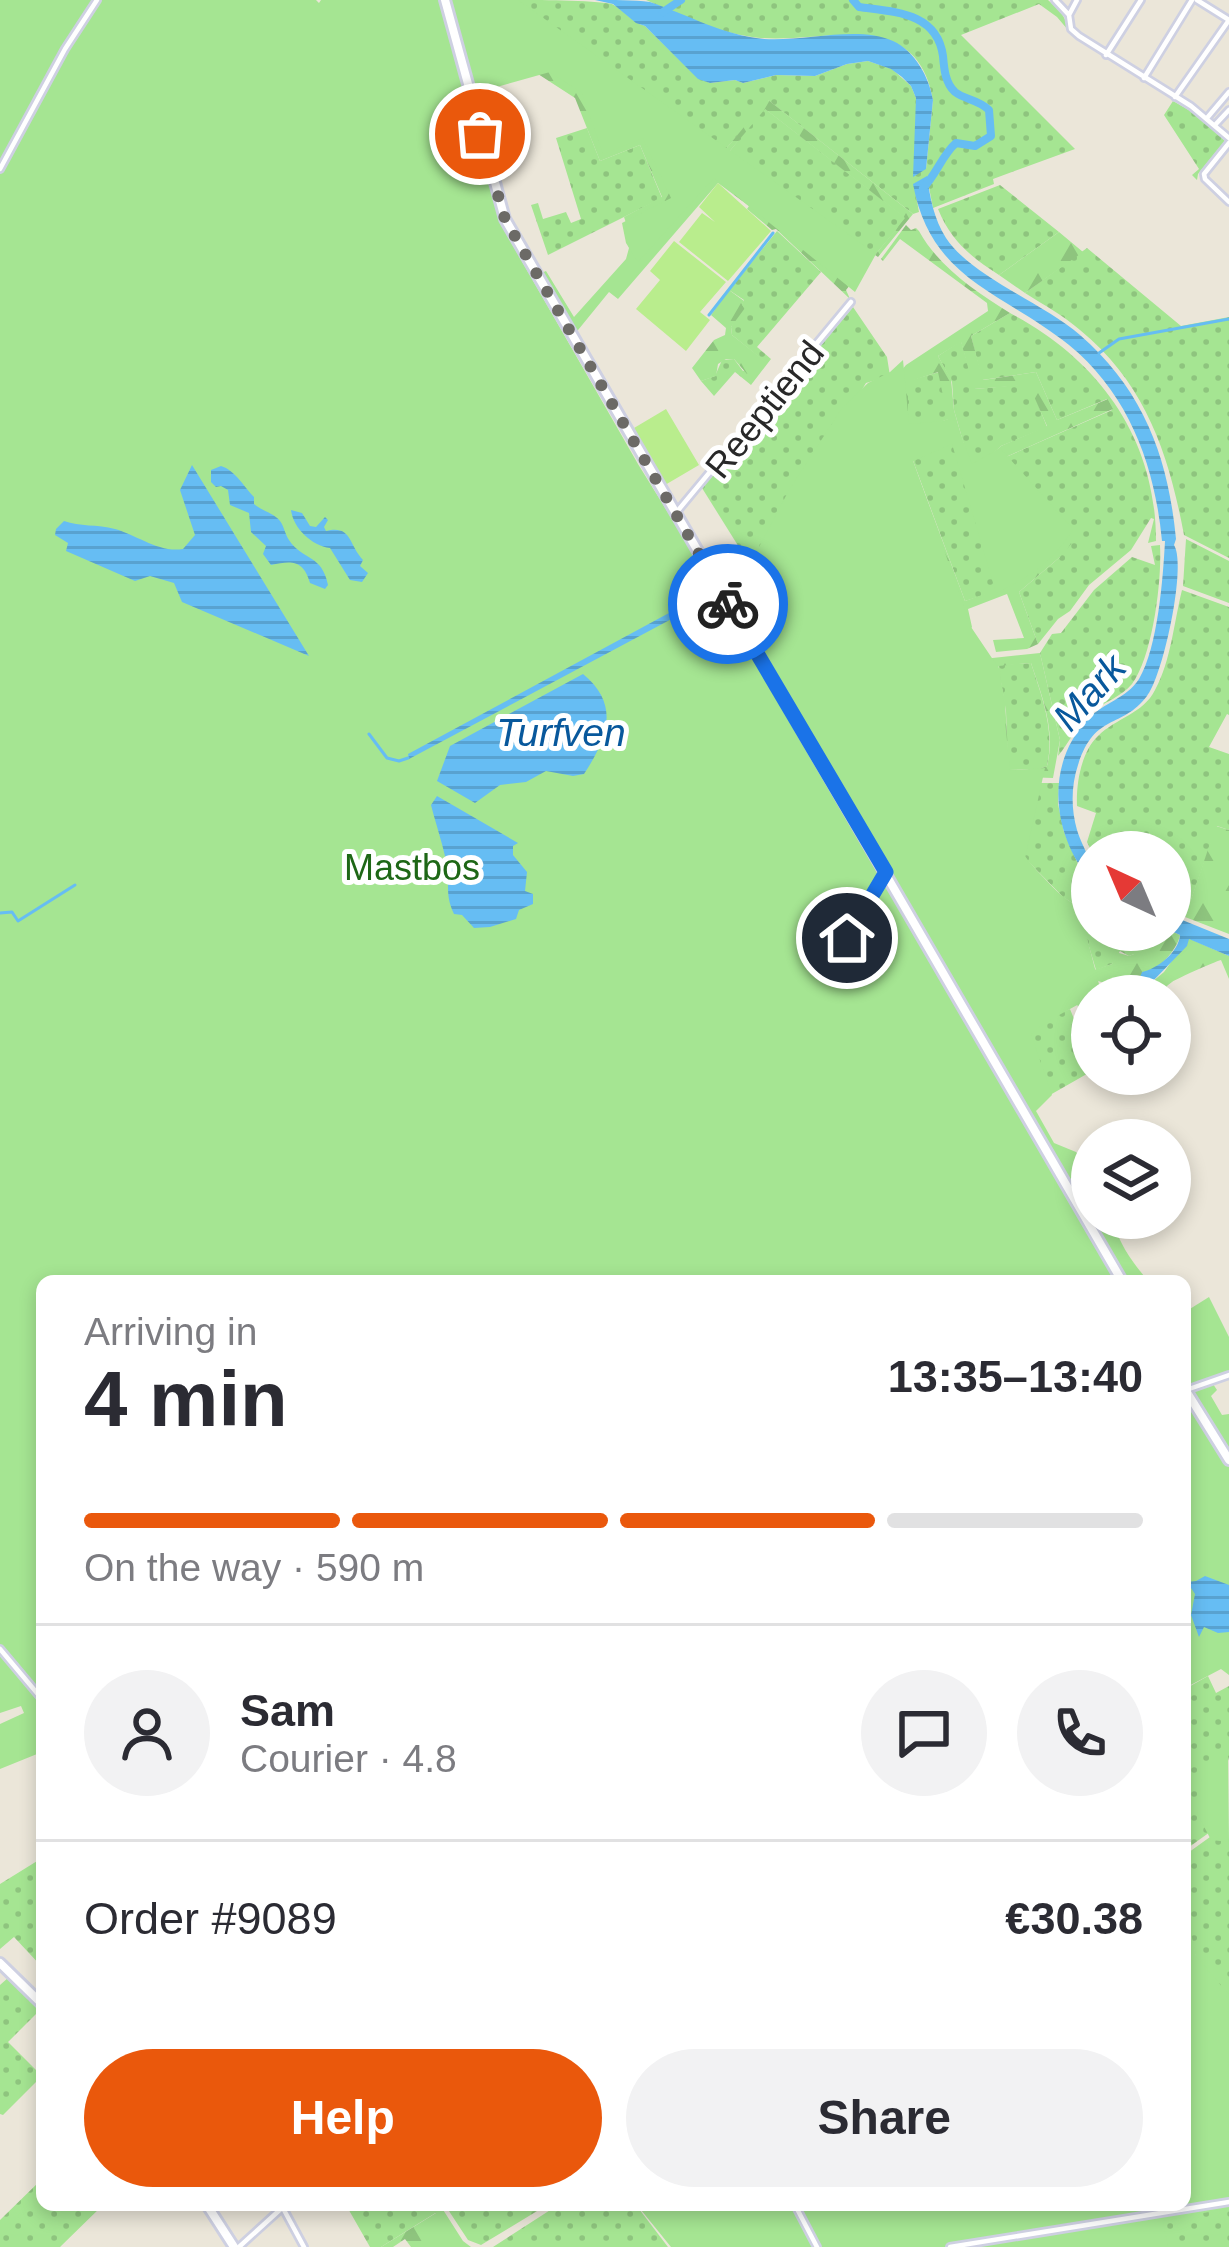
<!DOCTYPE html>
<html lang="en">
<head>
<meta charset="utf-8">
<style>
  :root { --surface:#fff; --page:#f2f2f3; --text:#2b2b33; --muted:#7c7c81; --line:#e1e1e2; --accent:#ea580c }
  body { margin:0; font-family:Helvetica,sans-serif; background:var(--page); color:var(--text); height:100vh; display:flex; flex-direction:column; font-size:45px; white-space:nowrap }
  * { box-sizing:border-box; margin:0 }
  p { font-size:39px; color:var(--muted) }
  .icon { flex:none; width:66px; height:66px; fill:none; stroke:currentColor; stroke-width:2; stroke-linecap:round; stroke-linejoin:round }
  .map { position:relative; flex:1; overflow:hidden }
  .details { position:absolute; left:36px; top:1275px; width:1155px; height:936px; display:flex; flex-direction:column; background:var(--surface); border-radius:18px; box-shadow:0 6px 18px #0003 }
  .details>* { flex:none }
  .needle { width:78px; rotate:316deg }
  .fabs { position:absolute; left:1071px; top:831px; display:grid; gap:24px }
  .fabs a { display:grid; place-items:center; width:120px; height:120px; border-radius:50%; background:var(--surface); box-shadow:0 6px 18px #0003; font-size:60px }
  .pin { position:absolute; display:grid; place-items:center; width:102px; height:102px; color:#fff; margin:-51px; border:6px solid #fff; border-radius:50%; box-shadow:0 3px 12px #0007 }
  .courier { position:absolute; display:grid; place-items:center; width:120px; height:120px; margin:-60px; border:9px solid #1a73e8; border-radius:50%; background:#fff; color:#222; box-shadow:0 3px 15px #0007 }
  .head em { font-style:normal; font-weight:800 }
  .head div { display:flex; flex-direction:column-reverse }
  .head { display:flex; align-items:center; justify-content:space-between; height:204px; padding:0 48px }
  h1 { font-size:78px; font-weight:800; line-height:90px }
  .bar { display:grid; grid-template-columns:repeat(4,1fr); gap:18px 12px; align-content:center; height:144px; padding:0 48px }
  .bar i { height:15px; border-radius:9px; background:var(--line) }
  .bar .on { background:var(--accent) }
  .bar p { grid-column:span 4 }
  .line { display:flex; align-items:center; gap:30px; padding:0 48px; border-top:3px solid var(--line) }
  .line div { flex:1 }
  .round { display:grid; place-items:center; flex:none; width:126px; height:126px; border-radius:63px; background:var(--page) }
  .cta { display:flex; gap:24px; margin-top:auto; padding:24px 48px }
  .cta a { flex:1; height:138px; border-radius:72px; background:var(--accent); color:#fff; font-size:48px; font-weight:800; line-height:138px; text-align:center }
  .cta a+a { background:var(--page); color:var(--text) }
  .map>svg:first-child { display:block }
  .grass { fill:url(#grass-dots) }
  .forest { fill:url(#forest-firs); fill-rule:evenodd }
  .park { fill:#a5e592 }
  .pitch { fill:#b9ed8d }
  .water { fill:url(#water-rules) }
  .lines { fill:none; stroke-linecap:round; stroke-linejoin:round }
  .stream { stroke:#66bdf3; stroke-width:3 }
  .river { stroke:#66bdf3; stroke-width:8 }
  .minor-casing { stroke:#ced0e2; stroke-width:10 }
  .tertiary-casing { stroke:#ced0e2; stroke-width:14 }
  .minor { stroke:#fff; stroke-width:4.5 }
  .tertiary { stroke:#fff; stroke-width:8 }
  .done { stroke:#6c6a66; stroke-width:12; stroke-dasharray:0 21.6 }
  .route { stroke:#1a73e8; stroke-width:15 }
  .labels { text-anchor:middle; stroke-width:10; stroke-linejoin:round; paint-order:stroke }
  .street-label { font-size:36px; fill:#282828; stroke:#fff }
  .park-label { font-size:36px; fill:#1e6716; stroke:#fff }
  .water-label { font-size:39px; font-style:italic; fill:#08589c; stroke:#fff }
</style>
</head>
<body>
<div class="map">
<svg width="1229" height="2247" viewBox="0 0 1229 2247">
  <defs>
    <pattern id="grass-dots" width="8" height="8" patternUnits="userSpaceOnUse" patternTransform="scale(3)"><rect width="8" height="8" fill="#a5e592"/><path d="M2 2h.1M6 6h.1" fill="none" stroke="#8ec47e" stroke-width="1.8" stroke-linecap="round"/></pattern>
    <pattern id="forest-firs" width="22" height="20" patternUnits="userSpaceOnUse" patternTransform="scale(3)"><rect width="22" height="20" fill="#a5e592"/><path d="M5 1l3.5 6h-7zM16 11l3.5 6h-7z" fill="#8ec47e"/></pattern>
    <pattern id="water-rules" width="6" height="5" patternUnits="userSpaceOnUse" patternTransform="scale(3)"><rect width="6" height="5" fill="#66bdf3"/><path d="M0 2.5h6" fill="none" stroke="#58a2d0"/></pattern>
  </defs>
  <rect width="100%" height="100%" fill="#ebe6d9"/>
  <path class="grass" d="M512 0C535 0 593 0 612 4 624 10 631 22 645 26L698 78 710 83 735 80 743 83 776 75 815 76 847 64 868 61 892 69 911 86 916 98 926 169 933 100C916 2 818 47 752 37 715 32 681 15 646 0H1048L1061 12 1074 37 1057 17 1039 4 961 35 1075 149 993 179 994 184 933 208 927 177 914 184 919 212 913 214 768 100 725 150Z
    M1173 101 1194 113 1225 141 1198 174 1197 180 1192 175 1199 169 1164 115Z
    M764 108 906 218 875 255 729 152Z
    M587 128 600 161 640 145 662 198 548 255 531 205 538 203 543 219 566 212 571 223 581 219 556 138Z
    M1000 185 1059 232 999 275C971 257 951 241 938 209Z
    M777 231 821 272 757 347 771 359 751 385 735 372 714 396 701 381 715 376 722 360 734 359 743 371 764 361 732 335 731 327 744 300 729 290Z
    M1087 248 1181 326 1229 317V558L1184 535C1169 455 1146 384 1080 330 1064 316 1044 305 1025 293Z
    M853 307 887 357 890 376 866 383 752 568 702 488Z
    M1010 313C1099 360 1156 438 1156 541L1148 543 1154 519 1151 518 1131 550 1089 585 1070 611 1058 619 1038 644 1019 592 1060 557 1006 457 1112 410 1107 399 1057 420 1036 372 982 380 971 336Z
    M961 341 975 389 1030 384 1047 427 1001 446 972 473 954 410 952 382 938 356Z
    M939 372 949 419 917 430 908 427V381Z
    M956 442 997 591 965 601 912 458Z
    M1186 539 1229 561V603L1183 586Z
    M1160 545C1162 580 1153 655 1132 684 1121 697 1106 701 1093 711 1078 722 1070 742 1058 756L1060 740 1040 653 1052 634 1061 633 1094 590 1132 557 1155 565 1151 546Z
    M1182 590 1229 607V715L1227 714 1209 747 1229 754V830L1217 826 1185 917 1170 910V852H1092L1087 842 1096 813 1077 806C1076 784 1081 752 1098 736 1116 718 1143 714 1155 690 1171 661 1174 622 1182 590Z
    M1031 663C1042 697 1055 730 1047 766L1037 770 1008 769 1006 711 998 665Z
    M1041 783H1059L1058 804 1064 832 1078 864 1092 882V922L1089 927 1098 936 1100 930H1143L1145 934 1134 954 1129 956 1120 951 1112 964 1096 970 1077 906 1063 897 1021 854Z
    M1070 1009 1092 1063V1071L1050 1095 1026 1028Z
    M1208 1676 1216 1693 1229 1686V1757L1210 1832 1185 1850V1689Z
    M1210 1837 1229 1839V1996L1196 1958 1185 1911V1855Z
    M42 1858V1967L14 1937 0 1949V1884Z
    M9 1977 42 2008 8 2042 42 2076 3 2115 0 2114V1985Z
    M42 2179V2205H103L60 2247H0V2220Z
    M346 2205H432L437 2212 381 2247H370Z
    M445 2205H547L481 2245 468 2240Z
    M558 2205H636L668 2247H493Z
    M1229 2205V2247H1166L1161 2216Z"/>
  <path class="forest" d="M450 0 497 40 873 257 846 290 850 299 776 229 772 230 747 209 749 206 718 183 618 299 609 292 574 335 539 274 546 271 574 317 626 259 629 248 624 231 628 229 624 217 662 197 640 145 600 161 575 98 538 74 479 90 480 106 475 107Z
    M767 99 913 214 878 257 875 255 905 218 765 109 729 152 725 150Z
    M906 225 911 230 916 228 919 231C938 266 976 292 1010 313L971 336 983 380 1036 372 1057 420 1108 399 1113 409 1006 457 1078 536 1060 557 1019 592 1038 644 1027 649 996 652 993 640 1024 638 1007 594 968 609 972 627 969 631 902 451 896 377 906 365 988 311 987 303 900 239 883 261 881 259ZM961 342 974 389 1029 385 1047 426 1001 446 972 473 954 410 951 379 938 356ZM938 372 948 419 917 430 908 426V382ZM955 443 996 590 965 601 912 459Z
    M1059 232 1083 252 1025 293 999 275Z
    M729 290 744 301 742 305 745 308 731 327 732 335 765 361 756 373 747 374 734 359H726L718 364 716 376 701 381 692 368 714 340 725 335 726 328 711 315Z
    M1040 653 1060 740 1053 778 989 776 983 659ZM1031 663C1042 696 1056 731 1047 766L1037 770 1009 769 1005 701 998 666Z
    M992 802C1014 842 1037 882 1077 906L1094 970 1112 964 1116 952 1129 956 1134 954 1129 940 1134 936H1145L1143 930H1169L1180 935C1178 946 1167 960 1157 967 1142 977 1133 971 1142 996H1122L1118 987 1068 972 1092 1027V1040Z
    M1216 826 1229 830V934L1185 917Z
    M1188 938 1229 956V979L1221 960C1214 962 1178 978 1172 982 1166 986 1162 992 1156 996H1149L1148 988 1152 982 1164 972Z
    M432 2205H440L463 2241 471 2247H411L405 2239 393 2247H381L436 2213Z"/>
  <path class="park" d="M0 0H316L319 3 321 0H518L876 254 855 292 714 178 638 262 626 243 622 223 671 198 643 138 603 154 582 93 550 72 472 94 500 223 638 464 716 590 747 570 789 490 842 408 868 383 890 372 903 360 909 424 955 420 972 464 1000 448 1073 529C1053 562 1030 577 996 593L952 444 913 461 971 627 1000 670 1010 771 1045 768 1025 858 1065 900 1079 907 1100 988C1078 1009 1052 1015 1031 1034L1052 1095 1036 1111 1054 1143 1076 1152 1081 1158 1092 1180V1218H1123L1115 1226C1120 1246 1135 1265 1148 1281H42V1752L0 1769V1724L24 1713 21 1706 0 1713Z
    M1209 1297 1229 1337V1375L1213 1384 1217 1390 1211 1396 1222 1415 1229 1414V1675L1221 1669 1185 1688V1312Z
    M1228 1753 1229 1842 1211 1840 1197 1813 1202 1779Z
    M1185 1906 1196 1956 1229 1995V2208L1163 2221 1168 2247H671L637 2205H1185Z"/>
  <path class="pitch" d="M718 183 771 231 728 281 679 242 702 213 715 222 699 207Z
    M674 241 726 282 700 312 710 320 686 351 636 309 660 280 650 271Z
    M666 409 699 465 665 485 634 428Z"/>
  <path class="water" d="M595 0C612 0 634 0 650 2 689 15 722 35 764 39 803 42 858 25 893 41 915 51 929 77 933 100L926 169 913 177 916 98 911 86 902 77 891 69 868 61 847 64 815 76 776 75 743 83 735 80 710 83 698 79 645 26 636 23 613 4Z
    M927 176C930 198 934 219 946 238 972 277 1043 303 1080 335 1144 391 1168 457 1176 539L1174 545C1187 565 1163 676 1147 696 1121 730 1095 712 1078 765 1071 786 1071 809 1077 830 1084 852 1092 856 1092 882 1052 836 1044 765 1088 719 1104 702 1126 699 1139 679 1158 647 1163 578 1165 541H1162C1155 466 1129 394 1069 345 1002 291 931 281 913 184Z
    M192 465 309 656 182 602 174 583 150 576 135 581 66 551 68 543 55 535 56 529 64 521C80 527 97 524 115 529 137 535 159 553 183 549L195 535 180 490Z
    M221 466C235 470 244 487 254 497V504C262 511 274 513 280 521 284 526 285 534 289 540 303 561 322 554 328 585L325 589 310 583C303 559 291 561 271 565L263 554 266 546 251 532 249 513 230 505 228 490 221 486 216 487 211 482V470Z
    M291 510 302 513 310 526 316 527 325 517 328 520 324 527 326 531C352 525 348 544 363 560L360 566 368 573 362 582 350 580 330 548C312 546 293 528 291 510Z
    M706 593 709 599 409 759 408 754Z
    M583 674C621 705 607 739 584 774L573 776 546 771 526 782 500 785 475 803 437 781 450 746Z
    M437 796 518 843 513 846V855L527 872 525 891 533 894V904L519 910 516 919 490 927 474 928 462 915 454 914C447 899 448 891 448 875 447 856 436 825 431 805Z
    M1170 915 1229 939V956L1189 939 1187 946 1149 985V996H1142L1138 983 1142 972C1157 969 1179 952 1180 935L1169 930Z
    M1205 1576 1229 1585V1632L1218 1633 1204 1627 1199 1637 1191 1615 1195 1594 1187 1582 1196 1581Z"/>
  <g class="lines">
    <path class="stream" d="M709 315 773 233
      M1099 353 1119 339 1229 319
      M369 734 387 758 399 761 408 758
      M0 913 12 912 18 921 75 885"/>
    <path class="river" d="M853 0 859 7C894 12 937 12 943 56 944 68 945 83 955 92 965 100 978 99 989 110L991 136 975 146 956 143C942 155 937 174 923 188
      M663 12 681 0"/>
    <g class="minor-casing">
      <path id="minor" d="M1055 0 1069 15 1071 29 1079 36 1191 106 1229 138
        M1069 15 1077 0
        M1106 55 1141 0
        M1144 78 1192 0
        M1175 97 1229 20 1197 0
        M1207 118 1229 92
        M1215 125 1229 110
        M1229 143 1204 174 1205 179 1229 202
        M0 169 65 49 97 0
        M675 514 851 302
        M847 937 884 875
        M1189 1389 1229 1375
        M0 1649 42 1699
        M795 2205 817 2247
        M284 2210 304 2247
        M239 2247 283 2207
        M950 2247 1229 2202"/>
    </g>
    <g class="tertiary-casing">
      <path id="tertiary" d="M445 0 505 219 1122 1281
        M1185 1389 1229 1460
        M0 1963 42 2004
        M207 2205 234 2247"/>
    </g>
    <use href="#minor" class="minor"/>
    <use href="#tertiary" class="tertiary"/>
  </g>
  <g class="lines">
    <path class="done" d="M480 134 505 219 728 604"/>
    <path class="route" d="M728 604 886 872 847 938"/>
  </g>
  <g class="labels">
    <g class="street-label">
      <text transform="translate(764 409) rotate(-51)" y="13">Reeptiend</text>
    </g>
    <g class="park-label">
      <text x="412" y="880">Mastbos</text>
    </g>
    <g class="water-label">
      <text transform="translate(1089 692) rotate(-48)" y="14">Mark</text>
      <text x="561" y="746">Turfven</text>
    </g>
  </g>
</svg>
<div class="fabs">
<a><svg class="needle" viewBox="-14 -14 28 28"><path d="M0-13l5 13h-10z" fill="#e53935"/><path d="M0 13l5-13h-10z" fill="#7c7c81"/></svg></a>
<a><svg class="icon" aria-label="locate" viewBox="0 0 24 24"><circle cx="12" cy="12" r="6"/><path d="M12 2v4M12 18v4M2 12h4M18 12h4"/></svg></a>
<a><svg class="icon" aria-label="layers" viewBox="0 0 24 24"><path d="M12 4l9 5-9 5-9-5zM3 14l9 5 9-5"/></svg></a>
</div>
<div class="pin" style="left:480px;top:134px;background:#ea580c"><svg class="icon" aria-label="bag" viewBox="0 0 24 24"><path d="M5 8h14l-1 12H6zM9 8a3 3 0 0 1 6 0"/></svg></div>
<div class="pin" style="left:847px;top:938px;background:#1f2937"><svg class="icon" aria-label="home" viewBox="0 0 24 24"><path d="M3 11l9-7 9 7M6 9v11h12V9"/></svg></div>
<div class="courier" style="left:728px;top:604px"><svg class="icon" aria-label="bike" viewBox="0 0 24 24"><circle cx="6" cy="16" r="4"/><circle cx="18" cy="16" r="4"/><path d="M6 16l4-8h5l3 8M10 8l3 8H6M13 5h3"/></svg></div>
<section class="details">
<div class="head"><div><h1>4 min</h1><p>Arriving in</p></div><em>13:35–13:40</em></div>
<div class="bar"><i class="on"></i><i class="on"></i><i class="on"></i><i></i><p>On the way · 590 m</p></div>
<div class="line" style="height:216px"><a class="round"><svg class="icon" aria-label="person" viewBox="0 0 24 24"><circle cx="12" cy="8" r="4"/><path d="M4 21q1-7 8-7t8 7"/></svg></a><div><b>Sam</b><p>Courier · 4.8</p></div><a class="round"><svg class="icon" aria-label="chat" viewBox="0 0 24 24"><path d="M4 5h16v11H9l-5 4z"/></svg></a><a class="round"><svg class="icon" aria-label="phone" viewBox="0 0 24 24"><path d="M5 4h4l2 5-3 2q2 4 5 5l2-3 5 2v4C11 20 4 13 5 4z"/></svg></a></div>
<div class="line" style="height:156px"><div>Order #9089</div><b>€30.38</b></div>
<div class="cta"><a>Help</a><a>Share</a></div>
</section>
</div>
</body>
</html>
